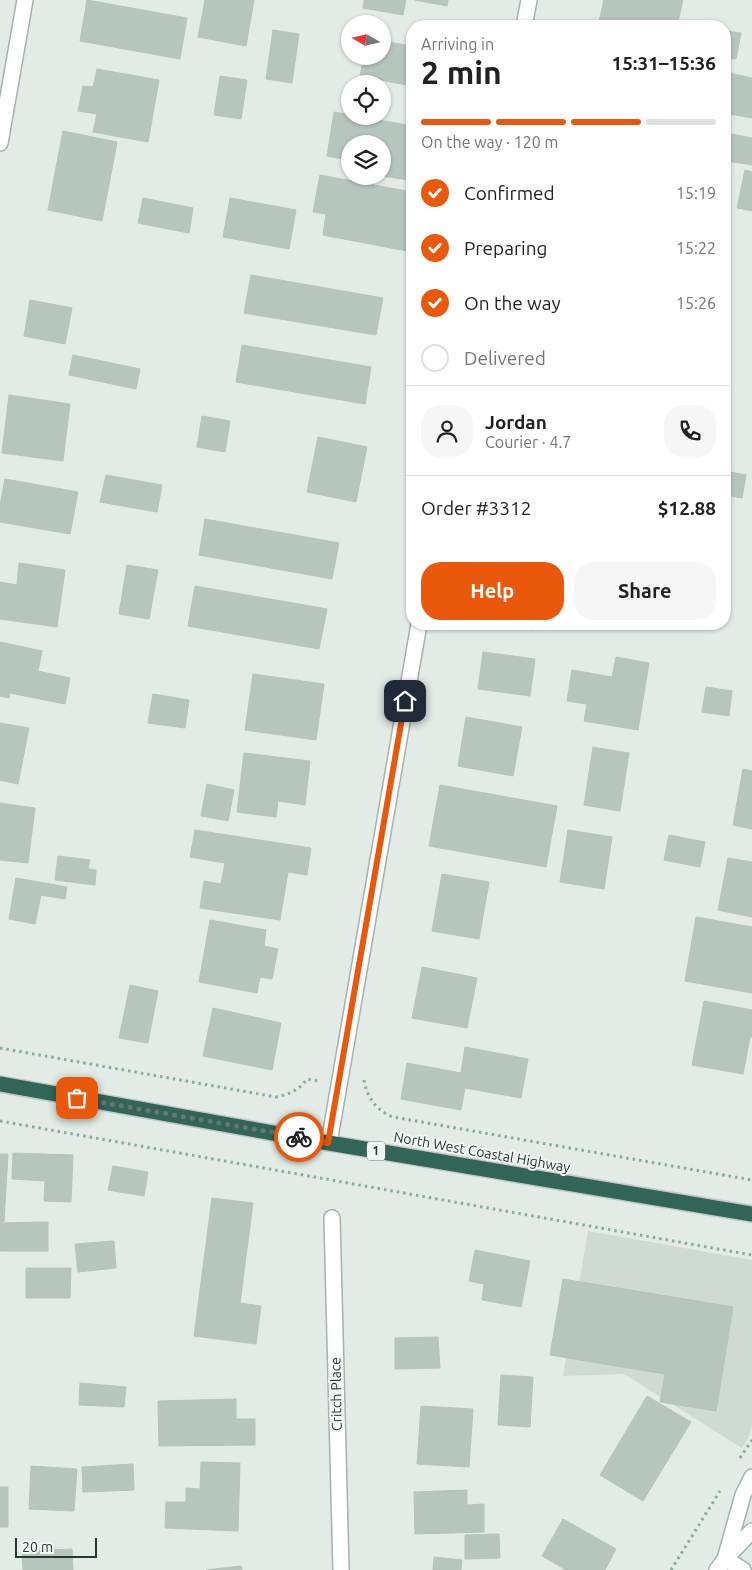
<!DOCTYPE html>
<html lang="en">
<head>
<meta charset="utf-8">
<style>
  :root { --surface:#fff; --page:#f6f6f6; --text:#222; --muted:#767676; --line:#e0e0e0; --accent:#ea580c }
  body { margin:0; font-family:Ubuntu,sans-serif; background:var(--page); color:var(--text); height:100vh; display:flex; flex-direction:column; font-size:19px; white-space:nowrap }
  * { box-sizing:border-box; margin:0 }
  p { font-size:16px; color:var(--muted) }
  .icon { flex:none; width:28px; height:28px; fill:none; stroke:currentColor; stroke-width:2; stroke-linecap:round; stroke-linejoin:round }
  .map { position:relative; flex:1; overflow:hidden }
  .drawer { position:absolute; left:406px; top:20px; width:325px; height:610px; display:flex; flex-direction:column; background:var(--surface); border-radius:20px; box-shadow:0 1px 4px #0004 }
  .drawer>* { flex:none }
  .needle { width:32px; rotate:279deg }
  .buttons { position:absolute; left:341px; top:15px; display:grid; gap:10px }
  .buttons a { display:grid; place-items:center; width:50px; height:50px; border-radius:50%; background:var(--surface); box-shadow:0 1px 4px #0004; font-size:25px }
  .scale { position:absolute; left:15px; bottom:12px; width:82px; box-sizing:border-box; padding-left:5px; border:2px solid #233a33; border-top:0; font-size:14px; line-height:18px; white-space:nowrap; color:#233a33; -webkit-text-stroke:4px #f2f7f4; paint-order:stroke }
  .pin { position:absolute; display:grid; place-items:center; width:42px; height:42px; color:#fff; margin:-21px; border-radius:10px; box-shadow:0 2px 8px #0006 }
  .courier { position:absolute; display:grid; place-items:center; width:50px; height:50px; margin:-25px; border:4px solid #ea580c; border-radius:50%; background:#fff; color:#222; box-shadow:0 1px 6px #0007 }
  .summary em { font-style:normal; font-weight:700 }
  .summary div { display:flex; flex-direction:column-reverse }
  .summary { display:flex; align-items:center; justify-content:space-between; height:85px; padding:0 15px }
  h1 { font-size:32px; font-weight:700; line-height:38px }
  .bar { display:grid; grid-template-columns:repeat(4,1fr); gap:8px 5px; align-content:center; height:60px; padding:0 15px }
  .bar i { height:6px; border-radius:4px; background:var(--line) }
  .bar .on { background:var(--accent) }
  .bar p { grid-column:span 4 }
  .line { display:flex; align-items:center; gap:12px; padding:0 15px; border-top:1px solid var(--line) }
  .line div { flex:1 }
  .round { display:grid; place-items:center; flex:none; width:52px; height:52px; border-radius:20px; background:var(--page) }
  ol { padding:0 15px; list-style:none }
  li { display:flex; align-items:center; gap:15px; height:55px }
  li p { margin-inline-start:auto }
  li .icon { padding:5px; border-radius:50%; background:var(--accent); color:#fff; stroke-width:4 }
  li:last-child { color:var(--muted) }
  li i { width:28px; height:28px; border:2px solid var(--line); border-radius:50% }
  .primary-button { display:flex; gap:10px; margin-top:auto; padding:10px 15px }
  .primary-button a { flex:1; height:58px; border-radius:20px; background:var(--accent); color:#fff; font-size:20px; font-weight:700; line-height:58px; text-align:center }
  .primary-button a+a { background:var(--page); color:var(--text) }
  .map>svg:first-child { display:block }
  .built { fill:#d0dad5 }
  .building { fill:#b7c5bf; stroke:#b5c4bd }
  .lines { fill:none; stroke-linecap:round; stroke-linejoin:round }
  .street-casing { stroke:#a5b2ad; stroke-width:18 }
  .secondary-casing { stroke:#a1b5ae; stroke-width:18 }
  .highway-casing { stroke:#c1c8c6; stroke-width:18 }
  .path { stroke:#85ac9e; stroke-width:3; stroke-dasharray:2.5 4; stroke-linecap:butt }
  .street { stroke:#fff; stroke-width:15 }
  .secondary { stroke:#fff; stroke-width:15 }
  .highway { stroke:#326458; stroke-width:15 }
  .done { stroke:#667872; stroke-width:5; stroke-dasharray:0 9 }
  .route { stroke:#ea580c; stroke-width:6 }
  .labels { text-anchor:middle; stroke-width:4; stroke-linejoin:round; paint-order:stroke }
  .shield { fill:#f2f7f4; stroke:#61736d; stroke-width:1 }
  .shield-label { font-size:12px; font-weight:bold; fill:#233a33 }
  .street-label { font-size:14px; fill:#233a33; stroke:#f2f7f4 }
</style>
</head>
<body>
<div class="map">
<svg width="752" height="1570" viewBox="0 0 752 1570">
  <rect width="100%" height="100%" fill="#e2ebe6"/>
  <path class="built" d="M588 1231 752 1260V1425L748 1438 742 1448 624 1374 563 1376Z"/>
  <path class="building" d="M87 0 187 18 180 59 80 41Z
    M205 0H254L246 46 198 37Z
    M364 0H406L403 15 363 8Z
    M415 0H448L447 6Z
    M604 0H683L677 26H598Z
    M273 30 299 34 292 83 266 79Z
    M725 31 741 33 736 59 725 58Z
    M382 41 412 46V86L360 76 364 56H382Z
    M97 69 159 80 148 142 93 132 97 114 78 111 83 86 93 87Z
    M725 72 752 78V118L725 113Z
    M220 76 247 80 241 119 214 115Z
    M334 112 412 126V155L408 180 382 176V144H350V160L327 156Z
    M63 131 117 142 102 221 48 210Z
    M732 134 752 138V165L727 161Z
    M725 169 731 170 726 195H725Z
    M745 170 752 172V211L737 208Z
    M320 175 412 192V252L323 235 326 214 313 212Z
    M143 198 193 208 189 233 138 223Z
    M230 198 296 210 289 249 223 237Z
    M251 275 383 298 376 335 244 313Z
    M30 300 72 308 65 344 24 336Z
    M242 345 371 367 365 404 236 382Z
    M73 355 140 369 136 389 69 375Z
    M9 395 70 404 63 461 2 453Z
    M202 416 230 421 225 452 197 447Z
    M318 437 367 447 356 502 307 492Z
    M725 471 746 475 742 498 725 495Z
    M106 475 162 485 157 512 100 502Z
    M5 479 78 492 70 534 0 522V505Z
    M205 519 339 543 332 579 199 555Z
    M19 563 65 570 57 627 0 619V582L17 585Z
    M127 565 158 570 149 619 119 614Z
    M195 586 327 609 319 649 188 626Z
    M498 624H534L533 630Z
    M0 642 42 651 38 671 70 678 65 704 10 693 9 698 0 696Z
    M483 652 535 659 530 696 478 689Z
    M616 657 649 663 638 730 584 721 587 704 567 701 572 670 612 677Z
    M253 674 324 684 316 740 245 730Z
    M706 687 732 691 729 716 702 712Z
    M153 694 189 700 185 728 148 723Z
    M466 717 522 727 513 776 458 766Z
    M0 723 29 728 18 784 0 780Z
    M593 747 629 753 620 811 584 805Z
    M244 753 310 761 305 805 278 801 276 817 237 812Z
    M743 769 752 771V829L733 825Z
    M207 784 234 790 228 821 201 816Z
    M440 785 557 806 546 867 429 846Z
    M0 803 35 808 28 863 0 860Z
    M195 830 311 848 307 875 288 872 280 920 200 908 204 881 221 884 225 863 190 857Z
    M568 830 612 837 604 889 560 882Z
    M669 835 705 842 700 867 664 860Z
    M58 856 90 860 88 869 96 870 95 885 55 880Z
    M728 858 752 862V917L718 910Z
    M442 874 489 882 479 939 432 931Z
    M16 878 67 887 65 899 41 895 35 924 9 919Z
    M696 917 752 927V993L685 981Z
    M210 920 266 930 264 946 278 949 272 979 260 977 257 993 199 982Z
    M422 967 477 978 467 1028 412 1018Z
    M130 985 158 991 148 1043 119 1038Z
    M704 1001 752 1010V1037H750L743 1074 692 1065Z
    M213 1008 281 1023 272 1070 203 1056Z
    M465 1047 528 1059 521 1098 465 1088 461 1110 401 1099 407 1063 461 1073Z
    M13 1153 73 1155 71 1202 44 1201 45 1181 12 1179Z
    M0 1154H8L4 1222H0Z
    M113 1166 148 1172 144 1196 108 1190Z
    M212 1198 253 1203 240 1303 261 1306 256 1344 194 1336Z
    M48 1222V1251H0V1223Z
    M114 1241 116 1268 78 1272 75 1244Z
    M475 1250 530 1261 521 1307 482 1300 484 1284 469 1281Z
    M26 1268H71L70 1298H26Z
    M563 1279 733 1307 716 1411 660 1402 665 1374 550 1355Z
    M438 1337 440 1368 395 1369V1338Z
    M501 1375 533 1377 530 1427 498 1425Z
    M80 1383 126 1387 124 1407 79 1405Z
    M647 1396 691 1422 643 1501 600 1475Z
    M236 1399V1419H255V1445L159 1446 158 1401Z
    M421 1406 473 1409 469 1467 417 1464Z
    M201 1462 240 1463 238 1531 165 1528 166 1502H186V1488L200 1489Z
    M133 1464 134 1490 83 1492 82 1467Z
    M31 1466 77 1469 74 1511 29 1509Z
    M0 1487H8V1527H0Z
    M467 1490V1505L484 1504V1532L415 1534 414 1492Z
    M563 1519 616 1549 605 1570H566L542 1556Z
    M499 1534 500 1558 465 1559V1535Z
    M72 1549 73 1570H23L22 1551Z
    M434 1557 462 1560 461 1570H433Z
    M241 1566 242 1570H206Z"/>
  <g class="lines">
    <g class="street-casing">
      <path id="street" d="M524 26 529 0
        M0 143 25 0
        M329 1143 419 624
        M332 1218 341 1570
        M725 1559 743 1570"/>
    </g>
    <g class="secondary-casing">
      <path id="secondary" d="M725 1559 743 1495 752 1477
        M717 1570 725 1559 752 1531"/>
    </g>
    <g class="highway-casing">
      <path id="highway" d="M0 1084 329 1143 752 1214"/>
    </g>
    <path class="path" d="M0 1048 276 1097C290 1094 299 1090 307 1079L319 1081
      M364 1080C367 1098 377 1111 393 1117L752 1180
      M0 1121 752 1255
      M740 1458 752 1440
      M671 1570 720 1491"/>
    <use href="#street" class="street"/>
    <use href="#secondary" class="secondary"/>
    <use href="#highway" class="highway"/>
  </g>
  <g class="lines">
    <path class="done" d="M77 1098 299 1137"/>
    <path class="route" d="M299 1137 328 1143 405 701"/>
  </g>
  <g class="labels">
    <rect class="shield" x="367" y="1141.5" width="18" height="19" rx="4"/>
    <g class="shield-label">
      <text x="376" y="1155">1</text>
    </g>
    <g class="street-label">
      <text transform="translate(482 1152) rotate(10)" y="5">North West Coastal Highway</text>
      <text transform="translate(336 1394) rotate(-91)" y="5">Critch Place</text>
    </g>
  </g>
</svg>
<div class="buttons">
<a><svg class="needle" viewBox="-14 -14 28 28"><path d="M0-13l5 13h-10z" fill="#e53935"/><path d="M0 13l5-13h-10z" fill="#767676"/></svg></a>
<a><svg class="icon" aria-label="locate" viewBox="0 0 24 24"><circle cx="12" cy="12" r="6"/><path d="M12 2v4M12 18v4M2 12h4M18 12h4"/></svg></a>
<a><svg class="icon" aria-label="layers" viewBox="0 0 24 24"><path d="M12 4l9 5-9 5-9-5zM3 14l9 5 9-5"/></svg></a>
</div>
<div class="scale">20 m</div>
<div class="pin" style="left:77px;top:1098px;background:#ea580c"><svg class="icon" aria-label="bag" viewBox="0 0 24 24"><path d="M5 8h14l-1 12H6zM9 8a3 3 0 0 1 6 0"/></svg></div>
<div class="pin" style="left:405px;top:701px;background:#1f2937"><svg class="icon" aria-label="home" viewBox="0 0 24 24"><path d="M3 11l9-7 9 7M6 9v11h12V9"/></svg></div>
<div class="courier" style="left:299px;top:1137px"><svg class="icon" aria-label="bike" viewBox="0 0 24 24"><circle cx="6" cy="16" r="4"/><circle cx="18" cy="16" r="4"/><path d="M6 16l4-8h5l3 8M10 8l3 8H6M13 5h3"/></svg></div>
<section class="drawer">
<div class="summary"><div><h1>2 min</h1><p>Arriving in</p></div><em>15:31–15:36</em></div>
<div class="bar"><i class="on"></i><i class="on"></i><i class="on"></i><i></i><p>On the way · 120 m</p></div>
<ol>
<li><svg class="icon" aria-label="check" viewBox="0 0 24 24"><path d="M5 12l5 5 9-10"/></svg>Confirmed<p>15:19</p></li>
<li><svg class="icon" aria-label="check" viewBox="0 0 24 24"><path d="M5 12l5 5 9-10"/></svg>Preparing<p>15:22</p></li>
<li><svg class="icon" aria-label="check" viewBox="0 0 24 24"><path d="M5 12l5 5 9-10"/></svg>On the way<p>15:26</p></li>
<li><i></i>Delivered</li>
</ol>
<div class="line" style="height:90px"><a class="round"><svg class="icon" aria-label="person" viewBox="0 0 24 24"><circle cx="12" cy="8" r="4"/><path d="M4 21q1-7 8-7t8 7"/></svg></a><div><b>Jordan</b><p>Courier · 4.7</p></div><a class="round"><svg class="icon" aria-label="phone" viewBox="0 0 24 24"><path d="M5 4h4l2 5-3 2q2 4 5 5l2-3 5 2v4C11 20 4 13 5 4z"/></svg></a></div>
<div class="line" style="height:65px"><div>Order #3312</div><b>$12.88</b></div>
<div class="primary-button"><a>Help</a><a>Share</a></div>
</section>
</div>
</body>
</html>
